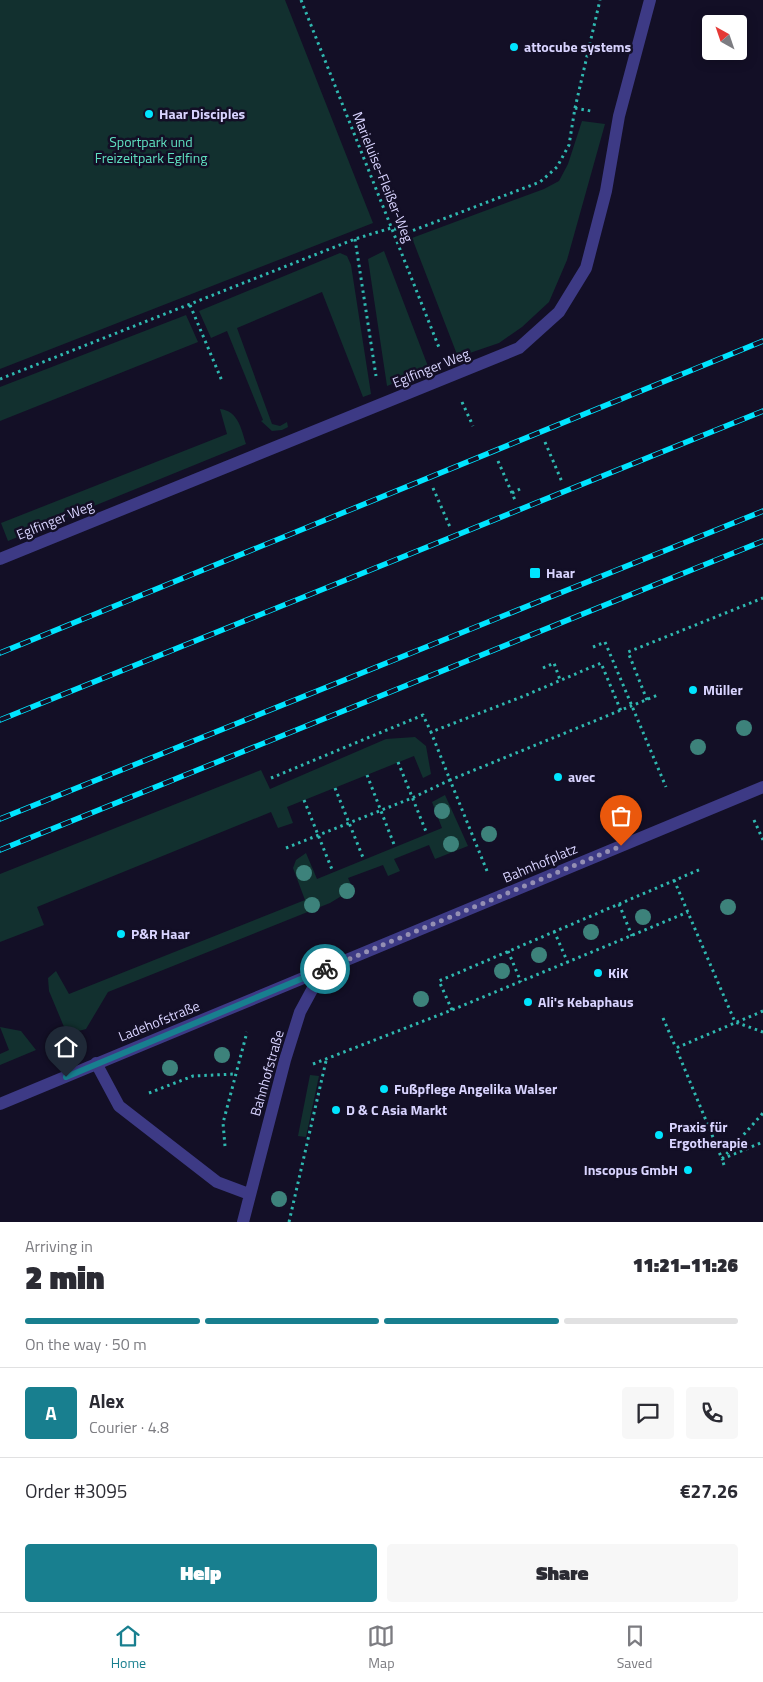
<!DOCTYPE html>
<html lang="en">
<head>
<meta charset="utf-8">
<style>
  :root { --surface:#fff; --page:#f7f7f7; --text:#2b2b33; --muted:#7c7c81; --line:#e1e1e2; --accent:#187f8f }
  body { margin:0; font-family:"Titillium Web",sans-serif; background:var(--page); color:var(--text); height:100vh; display:flex; flex-direction:column; font-size:19px; white-space:nowrap }
  * { box-sizing:border-box; margin:0 }
  p { font-size:16px; color:var(--muted) }
  .icon { flex:none; width:28px; height:28px; fill:none; stroke:currentColor; stroke-width:2; stroke-linecap:round; stroke-linejoin:round }
  .map { position:relative; height:1222px; overflow:hidden }
  .panel { display:flex; flex-direction:column; background:var(--surface); flex:1 }
  .panel>* { flex:none }
  .needle { width:32px; rotate:320deg }
  .buttons { position:absolute; left:702px; top:15px; display:grid; gap:10px }
  .buttons a { display:grid; place-items:center; width:45px; height:45px; border-radius:5px; background:var(--surface); box-shadow:0 2px 12px #0003; font-size:25px }
  .pin { position:absolute; display:grid; place-items:center; width:42px; height:42px; color:#fff; margin:-51px -21px; border-radius:50% 50% 50% 0; rotate:-45deg; box-shadow:0 0 5px #0007 }
  .pin .icon { rotate:45deg }
  .courier { position:absolute; display:grid; place-items:center; width:50px; height:50px; margin:-25px; border:4px solid #187f8f; border-radius:50%; background:#fff; color:#222; box-shadow:0 1px 6px #0007 }
  .head em { font-style:normal; font-weight:800 }
  .head div { display:flex; flex-direction:column-reverse }
  .head { display:flex; align-items:center; justify-content:space-between; height:85px; padding:0 25px }
  h1 { font-size:32px; font-weight:800; line-height:38px }
  .bar { display:grid; grid-template-columns:repeat(4,1fr); gap:8px 5px; align-content:center; height:60px; padding:0 25px }
  .bar i { height:6px; border-radius:4px; background:var(--line) }
  .bar .on { background:var(--accent) }
  .bar p { grid-column:span 4 }
  .line { display:flex; align-items:center; gap:12px; padding:0 25px; border-top:1px solid var(--line) }
  .line div { flex:1 }
  .round { display:grid; place-items:center; flex:none; width:52px; height:52px; border-radius:5px; background:var(--page) }
  .button { display:flex; gap:10px; margin-top:auto; padding:10px 25px }
  .button a { flex:1; height:58px; border-radius:5px; background:var(--accent); color:#fff; font-size:20px; font-weight:800; line-height:58px; text-align:center }
  .button a+a { background:var(--page); color:var(--text) }
  .tabs { display:flex; justify-content:space-around; align-items:center; height:70px; border-top:1px solid var(--line); background:var(--surface); font-size:14px; color:var(--muted) }
  .tabs a { display:grid; justify-items:center; gap:2px }
  .tabs .on { color:var(--accent) }
  .map>svg:first-child { display:block }
  .green { fill:#12302f }
  .lines { fill:none; stroke-linecap:round; stroke-linejoin:round }
  .path { stroke:#2fb8b0; stroke-width:3; stroke-dasharray:2.5 4; stroke-linecap:butt }
  .street { stroke:#3d3a85; stroke-width:12 }
  .rail-casing { stroke:#00e5ff; stroke-width:5.5 }
  .rail { stroke:#130f26; stroke-width:4; stroke-dasharray:11; stroke-linecap:butt }
  .tree { fill:#3d827b }
  .done { stroke:#948fb3; stroke-width:5; stroke-dasharray:0 9 }
  .route { stroke:#187f8f; stroke-width:6 }
  .poi-dot { fill:#00e5ff; stroke:#130f26; stroke-width:2 }
  .labels { text-anchor:middle; stroke-width:5; stroke-linejoin:round; paint-order:stroke }
  .poi-label { font-size:14px; font-weight:bold; fill:#d9d4ff; stroke:#130f26; text-anchor:start }
  .park-label { font-size:14px; fill:#5fe0c0; stroke:#130f26 }
  .street-label { font-size:14px; fill:#d9d4ff; stroke:#130f26 }
</style>
</head>
<body>
<div class="map">
<svg width="763" height="1222" viewBox="0 0 763 1222">
  <rect width="100%" height="100%" fill="#130f26"/>
  <path class="green" d="M0 0H285L373 223 0 369Z
    M582 121 605 124 567 260 549 302 522 327 499 343 458 357 412 238 544 189 559 181 568 164Z
    M384 251 429 369 387 386 368 259Z
    M340 253 347 256 351 265 371 394 363 397 322 292 237 328 272 424 280 426 287 422 288 427 282 430 272 431 261 421 263 420 227 331 211 338 199 311Z
    M186 315 198 342 0 421V387Z
    M220 409C238 411 241 428 246 444L8 541 1 523 227 434Z
    M415 737 426 746 431 774 423 778 414 756 287 807 293 823 278 828 271 812 37 907 44 925 0 942V874L261 770 270 789 386 739Z
    M445 795 468 846 435 859 429 845 394 859 400 871 388 876 383 865 348 878 353 889 330 903 108 992 86 1029 67 1034 49 991 48 978 56 971 69 994 305 900 293 868 296 860 306 853 317 879 442 828 432 802Z
    M0 1027 21 1031 36 1050 0 1065V1054L9 1050Z
    M310 1075 319 1076 306 1137 298 1136Z"/>
  <g class="lines">
    <path class="path" d="M301 0 440 350
      M575 108 591 111
      M355 239 376 376
      M190 305 222 381
      M0 379 355 239 391 228 409 232 540 182 557 167 569 145 575 108 600 0
      M462 402 473 426
      M545 442 562 482
      M498 461 515 500
      M433 488 450 527
      M512 493 520 489
      M593 647 605 642 666 787
      M543 668 554 663 560 680
      M647 700 628 652 763 598
      M398 762 427 834
      M367 775 395 847
      M271 778 423 715 431 732
      M335 788 364 860
      M304 800 333 872
      M754 820 763 840
      M286 848 412 798 450 780 431 732 524 696 601 663 621 711
      M487 871 450 780 658 695
      M674 880 735 1022 763 1032
      M619 904 632 936
      M554 931 568 963
      M508 951 521 982
      M452 1010 439 981 701 869
      M763 1011 676 1048 722 1159 763 1142
      M663 1018 676 1048
      M313 1064 452 1010 688 912
      M149 1093 193 1076 235 1074
      M225 1146 223 1123 247 1032
      M724 1165 722 1159 763 1113
      M289 1222 326 1061"/>
    <path class="street" d="M0 559 519 348 559 312 586 268 606 191 619 116 650 0
      M96 1063 119 1106 217 1182 249 1194
      M0 1104 763 787
      M243 1222 285 1060 300 1012 313 988 328 969"/>
    <g class="rail-casing">
      <path id="rail" d="M0 653 763 341
        M0 720 763 411
        M0 819 763 511
        M0 850 763 541"/>
    </g>
    <use href="#rail" class="rail"/>
  </g>
  <g class="tree">
    <circle cx="744" cy="728" r="8"/>
    <circle cx="698" cy="747" r="8"/>
    <circle cx="442" cy="811" r="8"/>
    <circle cx="489" cy="834" r="8"/>
    <circle cx="451" cy="844" r="8"/>
    <circle cx="304" cy="873" r="8"/>
    <circle cx="347" cy="891" r="8"/>
    <circle cx="312" cy="905" r="8"/>
    <circle cx="728" cy="907" r="8"/>
    <circle cx="643" cy="917" r="8"/>
    <circle cx="591" cy="932" r="8"/>
    <circle cx="539" cy="955" r="8"/>
    <circle cx="502" cy="971" r="8"/>
    <circle cx="421" cy="999" r="8"/>
    <circle cx="222" cy="1055" r="8"/>
    <circle cx="170" cy="1068" r="8"/>
    <circle cx="279" cy="1199" r="8"/>
  </g>
  <g class="lines">
    <path class="done" d="M325 969 621 846"/>
    <path class="route" d="M66 1077 325 969"/>
  </g>
  <g class="poi-dot">
    <circle cx="514" cy="47" r="5"/>
    <circle cx="149" cy="114" r="5"/>
    <rect x="529" y="567" width="12" height="12" rx="2.5"/>
    <circle cx="693" cy="690" r="5"/>
    <circle cx="558" cy="777" r="5"/>
    <circle cx="121" cy="934" r="5"/>
    <circle cx="598" cy="973" r="5"/>
    <circle cx="528" cy="1002" r="5"/>
    <circle cx="384" cy="1089" r="5"/>
    <circle cx="336" cy="1110" r="5"/>
    <circle cx="659" cy="1135" r="5"/>
    <circle cx="688" cy="1170" r="5"/>
  </g>
  <g class="labels">
    <g class="poi-label">
      <text x="524" y="52">attocube systems</text>
      <text x="159" y="119">Haar Disciples</text>
      <text x="546" y="578">Haar</text>
      <text x="703" y="695">Müller</text>
      <text x="568" y="782">avec</text>
      <text x="131" y="939">P&amp;R Haar</text>
      <text x="608" y="978">KiK</text>
      <text x="538" y="1007">Ali's Kebaphaus</text>
      <text x="394" y="1094">Fußpflege Angelika Walser</text>
      <text x="346" y="1115">D &amp; C Asia Markt</text>
      <text x="669" y="1132">Praxis für<tspan x="669" dy="16">Ergotherapie</tspan></text>
      <text x="678" y="1175" text-anchor="end">Inscopus GmbH</text>
    </g>
    <g class="park-label">
      <text x="151" y="147">Sportpark und<tspan x="151" dy="16">Freizeitpark Eglfing</tspan></text>
    </g>
    <g class="street-label">
      <text transform="translate(383 177) rotate(68)" y="5">Marieluise-Fleißer-Weg</text>
      <text transform="translate(431 368) rotate(-22)" y="5">Eglfinger Weg</text>
      <text transform="translate(55 520) rotate(-22)" y="5">Eglfinger Weg</text>
      <text transform="translate(540 863) rotate(-23)" y="5">Bahnhofplatz</text>
      <text transform="translate(159 1021) rotate(-22)" y="5">Ladehofstraße</text>
      <text transform="translate(267 1073) rotate(-74)" y="5">Bahnhofstraße</text>
    </g>
  </g>
</svg>
<div class="buttons">
<a><svg class="needle" viewBox="-14 -14 28 28"><path d="M0-13l5 13h-10z" fill="#e53935"/><path d="M0 13l5-13h-10z" fill="#7c7c81"/></svg></a>
</div>
<div class="pin" style="left:621px;top:846px;background:#ea580c"><svg class="icon" aria-label="bag" viewBox="0 0 24 24"><path d="M5 8h14l-1 12H6zM9 8a3 3 0 0 1 6 0"/></svg></div>
<div class="pin" style="left:66px;top:1077px;background:#1f2937"><svg class="icon" aria-label="home" viewBox="0 0 24 24"><path d="M3 11l9-7 9 7M6 9v11h12V9"/></svg></div>
<div class="courier" style="left:325px;top:969px"><svg class="icon" aria-label="bike" viewBox="0 0 24 24"><circle cx="6" cy="16" r="4"/><circle cx="18" cy="16" r="4"/><path d="M6 16l4-8h5l3 8M10 8l3 8H6M13 5h3"/></svg></div>
</div>
<section class="panel">
<div class="head"><div><h1>2 min</h1><p>Arriving in</p></div><em>11:21–11:26</em></div>
<div class="bar"><i class="on"></i><i class="on"></i><i class="on"></i><i></i><p>On the way · 50 m</p></div>
<div class="line" style="height:90px"><b class="round" style="background:var(--accent);color:#fff">A</b><div><b>Alex</b><p>Courier · 4.8</p></div><a class="round"><svg class="icon" aria-label="chat" viewBox="0 0 24 24"><path d="M4 5h16v11H9l-5 4z"/></svg></a><a class="round"><svg class="icon" aria-label="phone" viewBox="0 0 24 24"><path d="M5 4h4l2 5-3 2q2 4 5 5l2-3 5 2v4C11 20 4 13 5 4z"/></svg></a></div>
<div class="line" style="height:65px"><div>Order #3095</div><b>€27.26</b></div>
<div class="button"><a>Help</a><a>Share</a></div>
</section>
<nav class="tabs">
<a class="on"><svg class="icon" aria-label="home" viewBox="0 0 24 24"><path d="M3 11l9-7 9 7M6 9v11h12V9"/></svg>Home</a>
<a><svg class="icon" aria-label="map" viewBox="0 0 24 24"><path d="M3 6l6-2 6 2 6-2v14l-6 2-6-2-6 2zM9 4v14M15 6v14"/></svg>Map</a>
<a><svg class="icon" aria-label="saved" viewBox="0 0 24 24"><path d="M7 4h10v16l-5-4-5 4z"/></svg>Saved</a>
</nav>
</body>
</html>
